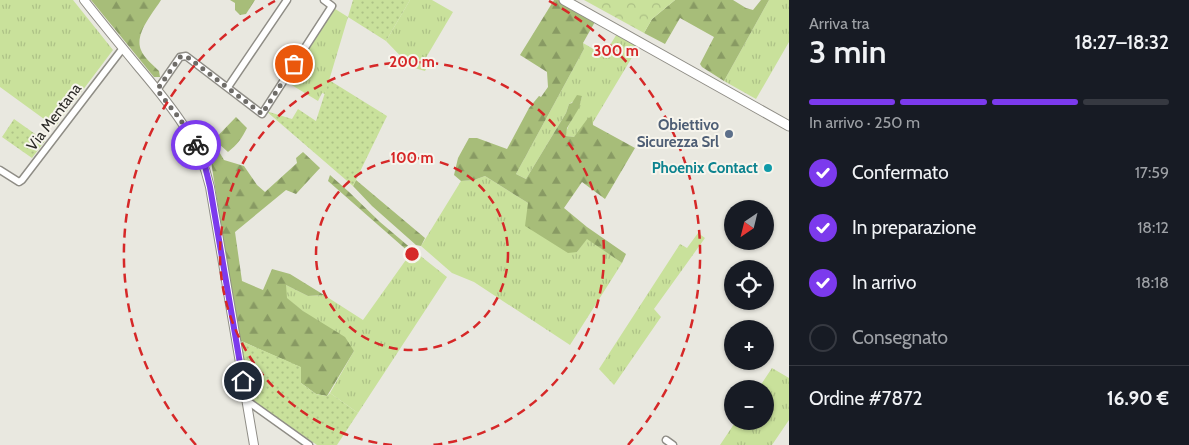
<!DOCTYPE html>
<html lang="it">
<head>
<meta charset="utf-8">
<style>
  :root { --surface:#171b24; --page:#242831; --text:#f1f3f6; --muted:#9ea1a6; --line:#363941; --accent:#7c3aed }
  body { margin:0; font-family:Cabin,sans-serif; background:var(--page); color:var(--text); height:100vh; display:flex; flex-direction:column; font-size:19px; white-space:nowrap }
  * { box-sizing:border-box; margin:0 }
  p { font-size:16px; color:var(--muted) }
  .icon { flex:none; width:28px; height:28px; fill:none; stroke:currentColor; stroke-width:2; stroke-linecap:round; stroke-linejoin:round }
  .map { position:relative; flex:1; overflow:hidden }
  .sheet { display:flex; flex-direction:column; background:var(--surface); width:400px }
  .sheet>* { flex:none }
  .needle { width:32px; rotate:215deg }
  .fabs { position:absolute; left:724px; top:200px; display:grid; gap:10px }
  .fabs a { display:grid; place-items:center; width:50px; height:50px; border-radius:50%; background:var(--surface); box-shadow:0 1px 4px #0004; font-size:25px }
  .pin { position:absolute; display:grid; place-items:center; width:42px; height:42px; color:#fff; margin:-21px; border:2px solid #fff; border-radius:50%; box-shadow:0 1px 5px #0007 }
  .courier { position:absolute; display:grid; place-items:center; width:50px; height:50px; margin:-25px; border:4px solid #7c3aed; border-radius:50%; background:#fff; color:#222; box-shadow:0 1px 6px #0007 }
  .headline em { font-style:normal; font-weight:600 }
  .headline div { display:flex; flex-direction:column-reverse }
  .headline { display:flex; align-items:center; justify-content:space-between; height:85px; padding:0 20px }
  h1 { font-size:32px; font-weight:600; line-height:38px }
  .bar { display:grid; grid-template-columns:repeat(4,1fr); gap:8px 5px; align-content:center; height:60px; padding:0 20px }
  .bar i { height:6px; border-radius:4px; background:var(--line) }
  .bar .selected { background:var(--accent) }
  .bar p { grid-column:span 4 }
  .line { display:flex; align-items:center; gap:12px; padding:0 20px; border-top:1px solid var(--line) }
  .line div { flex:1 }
  ol { padding:0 20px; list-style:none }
  li { display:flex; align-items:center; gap:15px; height:55px }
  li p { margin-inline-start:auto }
  li .icon { padding:5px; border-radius:50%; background:var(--accent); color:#fff; stroke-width:4 }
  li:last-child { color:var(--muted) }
  li i { width:28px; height:28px; border:2px solid var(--line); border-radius:50% }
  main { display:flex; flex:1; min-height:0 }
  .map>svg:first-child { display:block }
  .grass { fill:url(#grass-tufts) }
  .forest { fill:url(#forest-firs) }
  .park { fill:url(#park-crowns) }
  .garden { fill:url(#garden-dots) }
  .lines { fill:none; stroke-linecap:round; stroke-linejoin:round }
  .minor-casing { stroke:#8f8d86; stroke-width:9 }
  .tertiary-casing { stroke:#8f8d86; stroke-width:10 }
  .secondary-casing { stroke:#8f8d86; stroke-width:11 }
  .minor { stroke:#fff; stroke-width:6 }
  .tertiary { stroke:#fff; stroke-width:8 }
  .secondary { stroke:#fff; stroke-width:9 }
  .done { stroke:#6e6c68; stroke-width:5; stroke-dasharray:0 9 }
  .route { stroke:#7c3aed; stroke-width:6 }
  .ring { fill:none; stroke:#d62828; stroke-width:2.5; stroke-dasharray:9 6 }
  .service-dot { fill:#5c6f8a; stroke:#f7f5ed; stroke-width:2 }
  .culture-dot { fill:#0f9aa8; stroke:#f7f5ed; stroke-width:2 }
  .labels { text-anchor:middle; stroke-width:4; stroke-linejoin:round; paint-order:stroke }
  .street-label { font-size:15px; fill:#2b2a27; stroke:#f7f5ed }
  .service-label { font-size:15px; font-weight:bold; fill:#4e5e75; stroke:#f7f5ed; text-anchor:end }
  .culture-label { font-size:15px; font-weight:bold; fill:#0d838f; stroke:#f7f5ed; text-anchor:end }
  .centre { fill:#d62828; stroke:#f7f5ed; stroke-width:2.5 }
  .ring-label { font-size:15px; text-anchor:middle; font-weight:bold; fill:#d62828; stroke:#f7f5ed; stroke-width:4; stroke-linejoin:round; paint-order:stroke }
</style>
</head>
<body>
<main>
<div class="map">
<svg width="789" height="445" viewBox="0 0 789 445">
  <defs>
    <pattern id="grass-tufts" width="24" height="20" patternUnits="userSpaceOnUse" patternTransform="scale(1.25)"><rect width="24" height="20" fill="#c9e19b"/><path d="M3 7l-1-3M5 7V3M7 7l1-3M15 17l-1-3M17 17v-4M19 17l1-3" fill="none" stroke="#adc186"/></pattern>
    <pattern id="forest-firs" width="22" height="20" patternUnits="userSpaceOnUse" patternTransform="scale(1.25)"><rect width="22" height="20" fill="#a7bd79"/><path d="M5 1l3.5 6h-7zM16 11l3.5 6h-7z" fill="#889a63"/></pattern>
    <pattern id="park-crowns" width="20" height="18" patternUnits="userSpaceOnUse" patternTransform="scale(1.25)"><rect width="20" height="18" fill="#c9e19b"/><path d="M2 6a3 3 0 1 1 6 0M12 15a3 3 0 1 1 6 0" fill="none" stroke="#adc186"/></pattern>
    <pattern id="garden-dots" width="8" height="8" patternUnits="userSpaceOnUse" patternTransform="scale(1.25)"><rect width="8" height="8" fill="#c9e19b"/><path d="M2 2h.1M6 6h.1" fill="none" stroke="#adc186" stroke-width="1.8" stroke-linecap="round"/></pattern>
  </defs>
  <rect width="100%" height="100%" fill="#e9e8e0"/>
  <path class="grass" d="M0 0H73L113 50 55 127 0 87Z
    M410 0H432L453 12 424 61V65H428L425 71 411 67 386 41Z
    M769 0H789V42L756 99 724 81Z
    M332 7 348 17 325 94 322 93 318 101 285 81Z
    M618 32 640 44 592 124 574 137 565 136C569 120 578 113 582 96L569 104 566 113 526 179 516 174 584 49 583 43 604 55Z
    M485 176 528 203 577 252 587 238 622 263 570 345 474 282 452 273 421 246 461 181 474 180Z
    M698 233 705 238 654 309 661 317 614 385 599 369 680 244 687 248Z
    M413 250 447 277 358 413 330 393 354 351 286 298V285L308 296 324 295 363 320Z
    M772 368 789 378V420L772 445H720L736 421H765V389H758Z"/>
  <path class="forest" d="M91 0H161C153 13 134 34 141 50 144 58 153 65 159 71L160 77H154Z
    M230 0H255L246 14 240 15 235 10V3Z
    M554 0H558L596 20 583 43 584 49 516 174 526 179 566 113 569 104 572 103 577 95 582 96 579 108 567 128 566 136 574 137 588 118 592 117 593 125 635 148 605 199 582 182 564 208 587 227 626 254 622 263 587 239 577 252 568 253 525 226 528 203 485 176 474 180 461 181 454 175 458 158 469 138H477L507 149 529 108 539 96 541 97 548 87 547 72 520 55Z
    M675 0H733L746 8 753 10 761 0H769L724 81 702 67 700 64 714 37 680 18 665 44 644 33 652 19Z
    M236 117 247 128C242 138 237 145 228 152L219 144 218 150 224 160 244 166 257 185 265 192 297 163 296 158 303 152 320 168 296 194 286 190 235 232 242 281 263 290 272 269 290 274 324 295 308 296 286 285 287 298 303 311 345 337 354 351 327 396 316 394 301 383 300 367 239 340 210 155 206 148Z
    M330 175 349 192 380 222 413 250 410 253 328 181Z
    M356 180 425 238 421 246 416 245 372 206 353 186Z"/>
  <path class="park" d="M584 0H675L652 19 644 33Z"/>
  <path class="garden" d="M353 0H410L386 41 348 17Z
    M329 80 387 116 353 186 266 111 292 119 298 109 316 121Z
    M14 119 45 141 32 158 2 137Z
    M239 340 301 367V383L316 394 327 396 330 393 358 413 337 445H317L251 400Z"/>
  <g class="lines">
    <g class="minor-casing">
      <path id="minor" d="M228 87 287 0
        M157 90 180 57 186 56 262 114 332 6 324 0
        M0 170 19 182 22 180 123 48
        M246 400 309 445
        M666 440 673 445"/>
    </g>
    <g class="tertiary-casing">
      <path id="tertiary" d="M84 0C102 23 121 46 140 69 171 106 199 139 210 187L254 445"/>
    </g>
    <g class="secondary-casing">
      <path id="secondary" d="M564 0 789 126"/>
    </g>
    <use href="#minor" class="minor"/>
    <use href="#tertiary" class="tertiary"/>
    <use href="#secondary" class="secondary"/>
  </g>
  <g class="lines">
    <path class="done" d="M196 145 180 119 157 90 180 57 186 56 262 114 294 64"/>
    <path class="route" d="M196 145 205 166 210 187 243 381"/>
  </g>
  <g class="ring">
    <circle cx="412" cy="254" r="96"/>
    <path d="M392 445A192 192 0 1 1 432 445"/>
    <path d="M196 445A288 288 0 0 1 275 1M549 1A288 288 0 0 1 628 445"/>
  </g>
  <circle class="service-dot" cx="729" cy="134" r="5"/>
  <circle class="culture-dot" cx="768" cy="168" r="5"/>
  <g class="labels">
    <g class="street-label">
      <text transform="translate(54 117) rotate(-53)" y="5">Via Mentana</text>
    </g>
    <g class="service-label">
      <text x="719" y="130">Obiettivo<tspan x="719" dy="17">Sicurezza Srl</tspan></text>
    </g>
    <g class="culture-label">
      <text x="758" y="173">Phoenix Contact</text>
    </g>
  </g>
  <circle cx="412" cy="254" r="8" class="centre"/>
  <g class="ring-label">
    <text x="616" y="56">300 m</text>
    <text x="412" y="67">200 m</text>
    <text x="412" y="163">100 m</text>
  </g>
</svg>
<div class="fabs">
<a><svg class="needle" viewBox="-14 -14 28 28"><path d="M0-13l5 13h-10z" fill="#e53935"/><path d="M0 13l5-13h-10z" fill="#9ea1a6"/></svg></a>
<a><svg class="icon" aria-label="locate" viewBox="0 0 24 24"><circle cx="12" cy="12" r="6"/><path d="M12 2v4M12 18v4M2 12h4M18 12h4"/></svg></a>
<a>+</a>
<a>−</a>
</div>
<div class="pin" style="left:294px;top:64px;background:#ea580c"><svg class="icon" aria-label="bag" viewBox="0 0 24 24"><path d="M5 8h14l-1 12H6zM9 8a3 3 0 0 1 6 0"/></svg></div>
<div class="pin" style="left:243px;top:381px;background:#1f2937"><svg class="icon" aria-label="home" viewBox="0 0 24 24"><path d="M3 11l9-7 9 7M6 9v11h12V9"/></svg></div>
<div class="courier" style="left:196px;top:145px"><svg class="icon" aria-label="bike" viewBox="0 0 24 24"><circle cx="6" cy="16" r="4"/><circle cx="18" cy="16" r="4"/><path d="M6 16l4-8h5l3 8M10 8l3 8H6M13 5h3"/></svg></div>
</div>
<section class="sheet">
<div class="headline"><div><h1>3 min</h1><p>Arriva tra</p></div><em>18:27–18:32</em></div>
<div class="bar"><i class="selected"></i><i class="selected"></i><i class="selected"></i><i></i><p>In arrivo · 250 m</p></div>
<ol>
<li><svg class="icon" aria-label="check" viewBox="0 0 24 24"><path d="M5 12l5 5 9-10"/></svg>Confermato<p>17:59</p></li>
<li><svg class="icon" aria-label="check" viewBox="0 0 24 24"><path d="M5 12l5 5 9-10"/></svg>In preparazione<p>18:12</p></li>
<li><svg class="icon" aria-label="check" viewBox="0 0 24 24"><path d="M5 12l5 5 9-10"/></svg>In arrivo<p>18:18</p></li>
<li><i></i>Consegnato</li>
</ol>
<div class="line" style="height:65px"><div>Ordine #7872</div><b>16.90 €</b></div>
</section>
</main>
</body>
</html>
